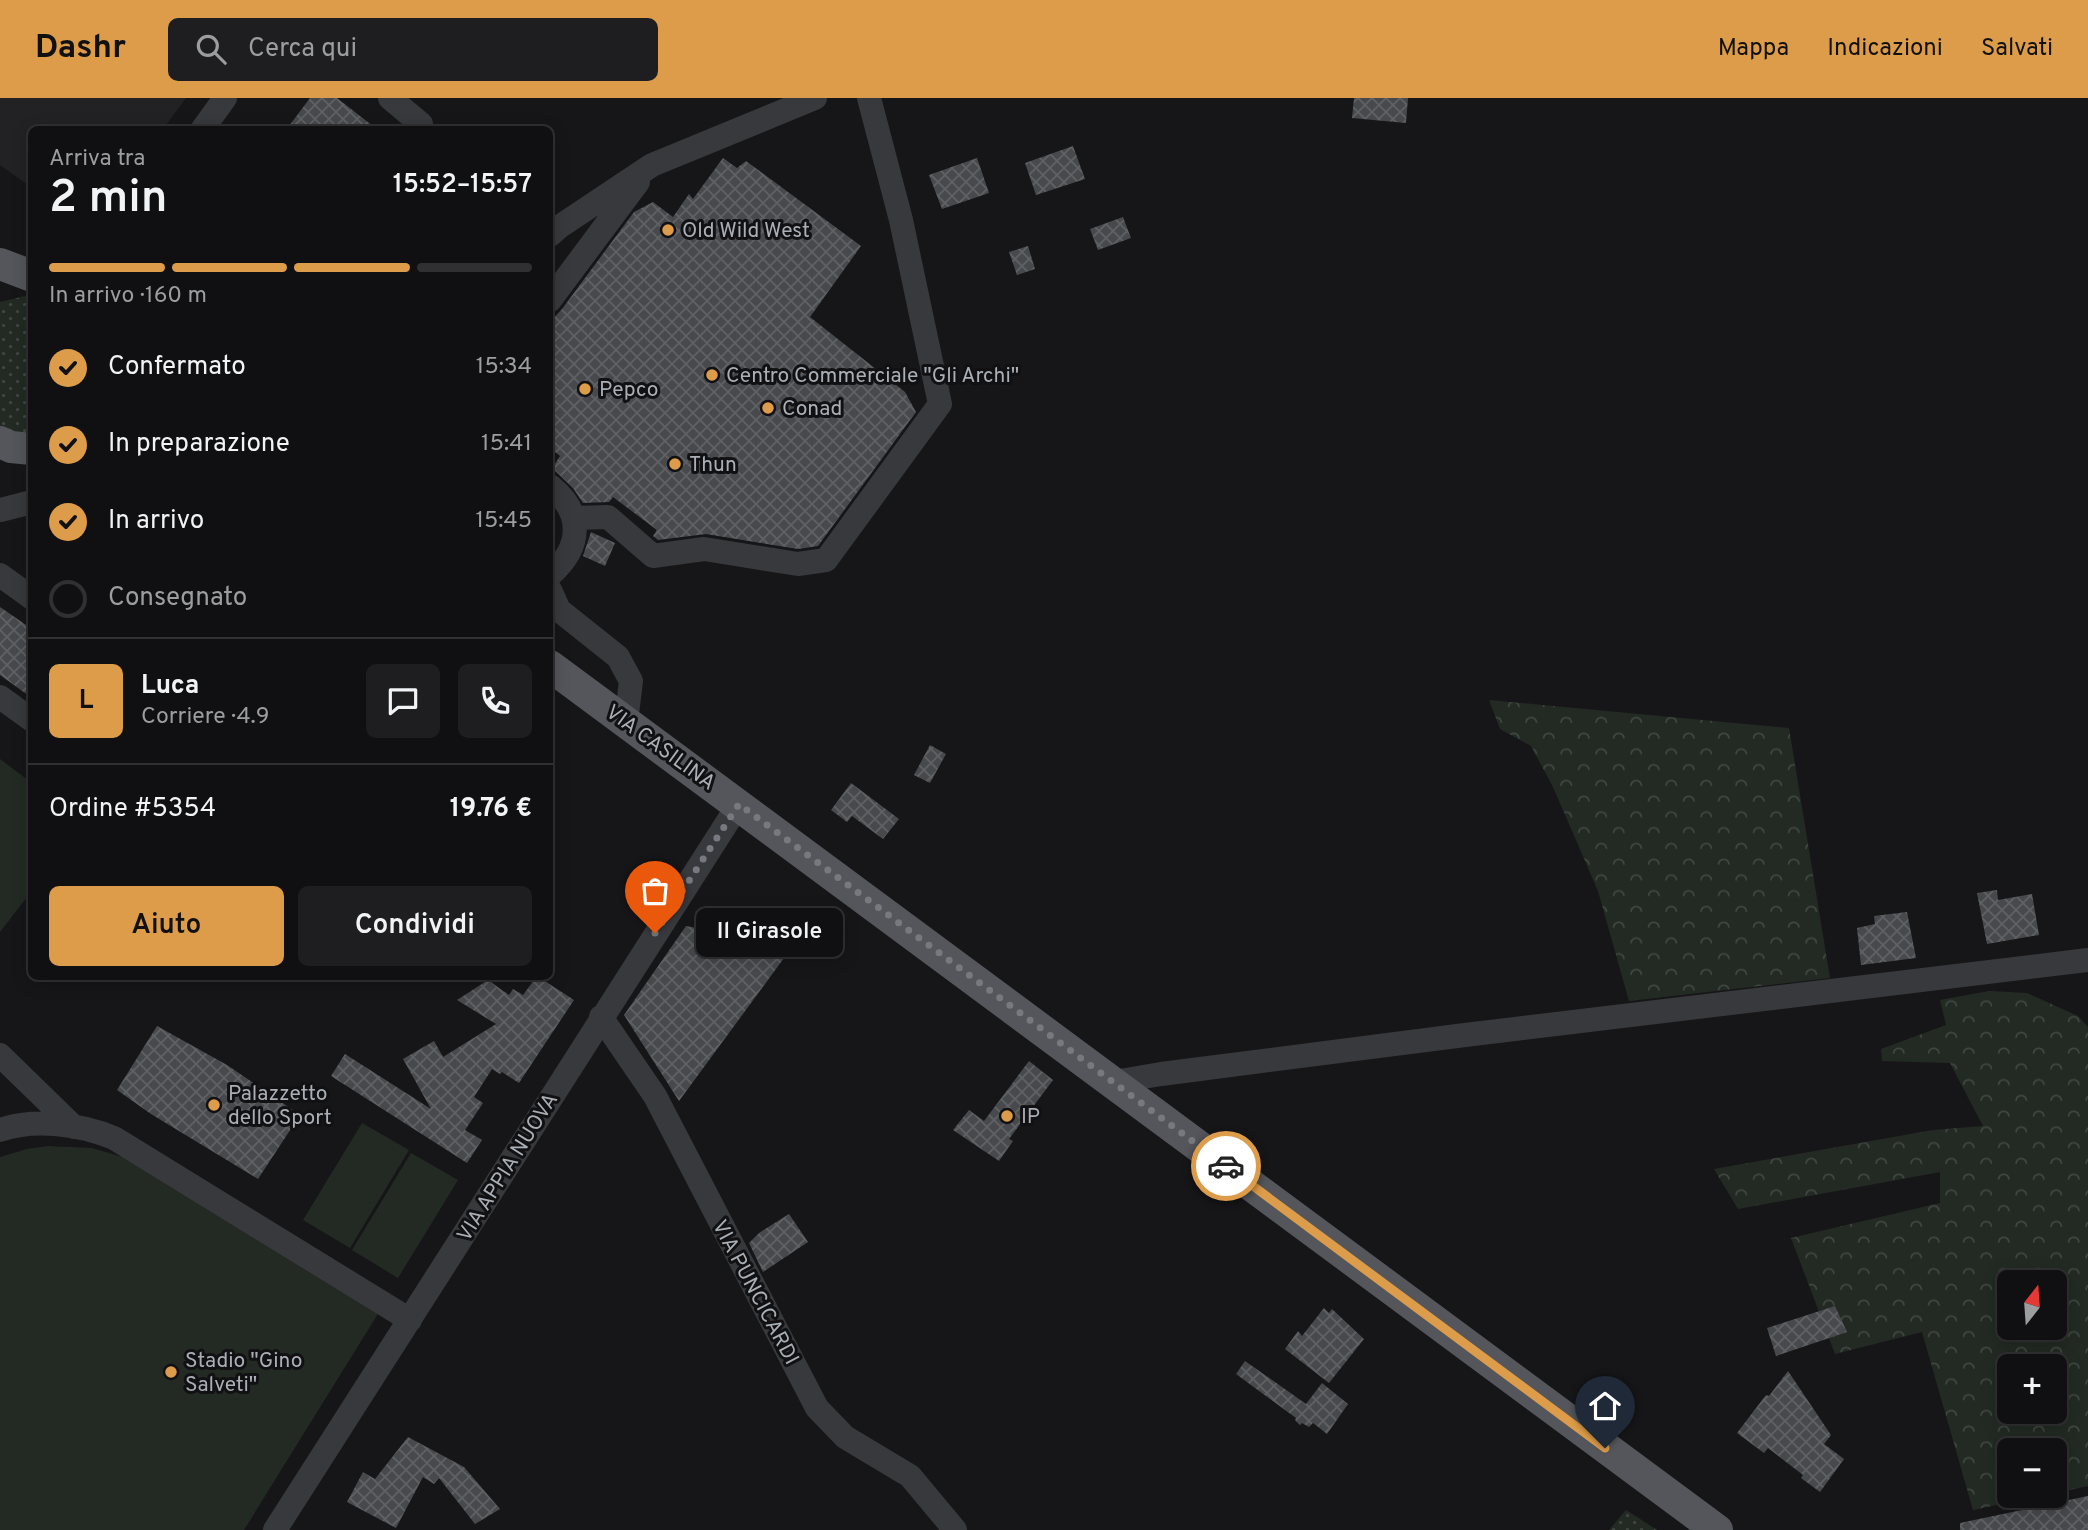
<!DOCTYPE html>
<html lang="it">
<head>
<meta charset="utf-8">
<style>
  :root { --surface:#101012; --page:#1e1e20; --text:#f1f3f6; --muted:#9c9d9f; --line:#303032; --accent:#dc9c49 }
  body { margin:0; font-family:Overpass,sans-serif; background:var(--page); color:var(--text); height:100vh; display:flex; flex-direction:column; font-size:26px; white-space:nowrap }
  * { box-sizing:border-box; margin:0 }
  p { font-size:23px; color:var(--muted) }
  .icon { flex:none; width:38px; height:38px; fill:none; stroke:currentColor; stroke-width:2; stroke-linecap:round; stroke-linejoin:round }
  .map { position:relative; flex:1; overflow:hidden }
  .drawer { position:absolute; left:28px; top:28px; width:525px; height:854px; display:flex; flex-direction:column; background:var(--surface); border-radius:10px; box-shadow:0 4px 18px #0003,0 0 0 2px var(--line) }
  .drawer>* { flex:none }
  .needle { width:46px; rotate:17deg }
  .tools { position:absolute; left:1997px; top:1172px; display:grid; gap:14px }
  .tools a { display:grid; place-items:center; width:70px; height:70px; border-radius:10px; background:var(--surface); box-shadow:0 4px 18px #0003,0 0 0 2px var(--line); font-size:35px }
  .pin { position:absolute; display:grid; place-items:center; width:60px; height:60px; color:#fff; margin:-72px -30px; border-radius:50% 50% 50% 0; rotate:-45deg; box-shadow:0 0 7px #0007 }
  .pin .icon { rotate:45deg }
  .courier { position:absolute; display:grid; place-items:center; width:70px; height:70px; margin:-35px; border:5px solid #dc9c49; border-radius:50%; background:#fff; color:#222; box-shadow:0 2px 9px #0007 }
  .bubble { position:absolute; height:49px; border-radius:10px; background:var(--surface); box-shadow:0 4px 18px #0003,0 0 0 2px var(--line); font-size:23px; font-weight:600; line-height:49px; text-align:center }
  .overview em { font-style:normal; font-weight:600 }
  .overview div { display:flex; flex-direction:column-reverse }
  .overview { display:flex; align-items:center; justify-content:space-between; height:119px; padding:0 21px }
  h1 { font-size:46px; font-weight:600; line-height:52px }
  .bar { display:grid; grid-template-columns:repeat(4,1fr); gap:10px 7px; align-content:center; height:84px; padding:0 21px }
  .bar i { height:9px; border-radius:5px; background:var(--line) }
  .bar .active { background:var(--accent) }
  .bar p { grid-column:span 4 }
  .line { display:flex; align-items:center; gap:18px; padding:0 21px; border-top:2px solid var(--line) }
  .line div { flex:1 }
  .round { display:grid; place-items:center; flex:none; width:74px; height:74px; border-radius:10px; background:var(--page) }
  ol { padding:0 21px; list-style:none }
  li { display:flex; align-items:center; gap:21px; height:77px }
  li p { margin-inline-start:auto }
  li .icon { padding:7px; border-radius:50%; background:var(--accent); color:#111; stroke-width:4 }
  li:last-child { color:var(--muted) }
  li i { width:38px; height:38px; border:4px solid var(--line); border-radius:50% }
  .primary-button { display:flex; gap:14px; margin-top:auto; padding:14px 21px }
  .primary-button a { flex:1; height:80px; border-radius:10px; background:var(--accent); color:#111; font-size:28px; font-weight:600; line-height:80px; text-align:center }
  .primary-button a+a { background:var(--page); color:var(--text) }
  header { display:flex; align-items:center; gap:42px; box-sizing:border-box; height:98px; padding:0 35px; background:var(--accent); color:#111 }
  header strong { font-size:33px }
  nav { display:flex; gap:38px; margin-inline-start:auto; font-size:24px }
  .search { width:490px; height:63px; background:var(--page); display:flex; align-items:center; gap:18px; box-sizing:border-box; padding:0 24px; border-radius:10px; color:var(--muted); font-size:26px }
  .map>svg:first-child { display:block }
  .built { fill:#222225 }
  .grass { fill:url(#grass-dots) }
  .forest { fill:url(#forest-crowns); fill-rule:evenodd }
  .pitch { fill:#232a23 }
  .building { fill:url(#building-cross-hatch) }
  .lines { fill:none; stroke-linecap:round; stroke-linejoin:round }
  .minor { stroke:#38393c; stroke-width:24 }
  .major { stroke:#54565b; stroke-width:32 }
  .done { stroke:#76797f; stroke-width:7; stroke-dasharray:0 12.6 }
  .route { stroke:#dc9c49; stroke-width:9 }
  .poi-dot { fill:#dc9c49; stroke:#111113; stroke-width:2.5 }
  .labels { text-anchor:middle; stroke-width:6; stroke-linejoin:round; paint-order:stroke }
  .poi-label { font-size:21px; fill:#aaafb6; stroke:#111113; text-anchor:start }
  .street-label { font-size:21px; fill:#aaafb6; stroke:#111113 }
</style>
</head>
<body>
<header>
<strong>Dashr</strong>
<div class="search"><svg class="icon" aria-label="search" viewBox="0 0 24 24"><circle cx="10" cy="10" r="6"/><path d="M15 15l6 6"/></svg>Cerca qui</div>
<nav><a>Mappa</a><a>Indicazioni</a><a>Salvati</a></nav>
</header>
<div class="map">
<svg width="2088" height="1432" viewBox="0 0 2088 1432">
  <defs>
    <pattern id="grass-dots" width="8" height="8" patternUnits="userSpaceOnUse" patternTransform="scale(1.75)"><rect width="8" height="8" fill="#232a23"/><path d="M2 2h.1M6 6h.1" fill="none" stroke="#404641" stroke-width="1.8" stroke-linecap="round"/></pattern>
    <pattern id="forest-crowns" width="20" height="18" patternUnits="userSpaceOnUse" patternTransform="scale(1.75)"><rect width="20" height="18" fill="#232a23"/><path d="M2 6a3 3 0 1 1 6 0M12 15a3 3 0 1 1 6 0" fill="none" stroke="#404641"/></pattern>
    <pattern id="building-cross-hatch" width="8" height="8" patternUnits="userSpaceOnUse" patternTransform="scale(1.75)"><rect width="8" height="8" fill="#48494d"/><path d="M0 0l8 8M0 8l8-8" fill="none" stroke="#606164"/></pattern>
  </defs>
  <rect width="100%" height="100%" fill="#161618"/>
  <path class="built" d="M0 0H186L163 31 32 32 31 89 0 67Z"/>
  <path class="grass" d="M25 198 31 199V343L0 337V204Z
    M1626 1412 1657 1432H1609Z"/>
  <path class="forest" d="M1489 602 1789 630 1830 880 1629 903 1598 793 1553 689 1531 648 1500 631Z
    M1989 893 2027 895 2078 918 2088 929V1388L2055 1395 2054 1353H2009V1398H2039L1973 1412 1922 1234 1835 1256 1791 1140 1940 1105V1074L1738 1111 1714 1071 1933 1032 1983 1028 1950 965 1882 963 1881 951 1946 927 1940 902ZM2009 1185H2054V1230H2009ZM2009 1269H2054V1314H2009Z"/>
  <path class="pitch" d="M0 661 32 685 31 794 0 834Z
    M362 1025 409 1052 350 1150 303 1122Z
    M48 1048 92 1050 133 1062 381 1211 244 1432H0V1059L27 1051Z
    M411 1055 458 1082 398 1180 352 1152Z"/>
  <path class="building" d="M310 0H337L378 32H286Z
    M1354 0H1408L1406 25 1352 20Z
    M1073 48 1085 81 1036 97 1025 65Z
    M723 60 737 70 746 63 861 148 810 219 905 294 916 314 818 448 798 451 706 436 658 442 653 438 657 432 613 399 609 404 583 405 573 390 552 370 560 358 550 350V224L562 211 634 114 653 104 673 119 689 96 693 101Z
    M977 60 989 95 942 111 929 77Z
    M1123 119 1131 140 1098 152 1090 131Z
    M1028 148 1035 171 1017 177 1009 154Z
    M591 434 615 445 605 468 583 458Z
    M0 509 32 531V600L0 577Z
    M930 647 946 656 930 685 914 677Z
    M851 685 899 721 883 741 852 718 847 724 831 712Z
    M1997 792 1998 802 2032 796 2039 837 1987 846 1977 795Z
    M1907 814 1916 860 1861 867 1857 830 1875 826 1874 818Z
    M686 828 744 839 769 832 787 833 798 841 679 1003 624 917Z
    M537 878 574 902 519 985 502 974 500 976 492 971 474 999 483 1005 465 1032 482 1042 467 1065 331 978 345 956 431 1011 403 961 434 943 443 959 496 926 457 902 488 882 509 897 513 891 523 897Z
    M157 928 227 967 300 1017 258 1081 151 1016 117 992Z
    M1029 963 1053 982 1009 1041 1013 1043 999 1063 953 1032 969 1012 984 1023Z
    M789 1116 808 1144 763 1174 749 1145 759 1135Z
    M1835 1208 1847 1234 1776 1258 1767 1230Z
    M1324 1210 1329 1215 1332 1211 1364 1241 1329 1285 1285 1251 1298 1233 1302 1238Z
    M1245 1263 1306 1306 1322 1285 1348 1306 1327 1336 1313 1325 1309 1329 1302 1325 1300 1327 1295 1322 1296 1320 1236 1276Z
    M1788 1273 1831 1337 1824 1346 1844 1361 1820 1394 1801 1380 1803 1377 1768 1350 1764 1355 1737 1335 1766 1297 1769 1298Z
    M408 1339 464 1369 500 1411 475 1426 439 1380 434 1386 423 1379 396 1430 347 1404 363 1374 375 1381Z
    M2088 1398V1432H1960V1425Z"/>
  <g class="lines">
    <path class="minor" d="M390 0 421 26 422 32
      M202 32 225 0
      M550 137 559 129 652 67 815 0
      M550 202 638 84
      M550 388C584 415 582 449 550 477
      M0 412 32 404
      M575 420 608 419 653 458 704 451 798 466 826 462 940 306 901 122 869 0
      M0 477 32 500
      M550 492 559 512 618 559 631 583 626 624
      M0 599 32 622
      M601 919 655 998 817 1310 845 1339 910 1378 955 1432
      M0 957 74 1029
      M1114 984 1161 976 1465 937 2088 862
      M0 1032C35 1020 80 1026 114 1040L410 1222
      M275 1432 739 706"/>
    <path class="major" d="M0 166 32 178
      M0 344 11 349 32 351
      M550 568 1717 1432"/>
  </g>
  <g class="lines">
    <path class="done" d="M655 835 739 706 1226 1068"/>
    <path class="route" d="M1226 1068 1605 1350"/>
  </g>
  <g class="poi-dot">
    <circle cx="668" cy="132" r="7"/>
    <circle cx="712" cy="277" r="7"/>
    <circle cx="585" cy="291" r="7"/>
    <circle cx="768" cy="310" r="7"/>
    <circle cx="675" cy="366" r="7"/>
    <circle cx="214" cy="1007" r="7"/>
    <circle cx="1007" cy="1018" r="7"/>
    <circle cx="171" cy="1274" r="7"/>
  </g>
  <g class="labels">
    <g class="poi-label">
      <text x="682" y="139">Old Wild West</text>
      <text x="726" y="284">Centro Commerciale "Gli Archi"</text>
      <text x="599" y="298">Pepco</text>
      <text x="782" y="317">Conad</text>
      <text x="689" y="373">Thun</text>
      <text x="228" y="1002">Palazzetto<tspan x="228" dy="24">dello Sport</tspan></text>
      <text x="1021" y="1025">IP</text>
      <text x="185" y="1269">Stadio "Gino<tspan x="185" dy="24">Salveti"</tspan></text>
    </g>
    <g class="street-label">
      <text transform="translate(661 649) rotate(36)" y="7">VIA CASILINA</text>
      <text transform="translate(507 1069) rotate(-58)" y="7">VIA APPIA NUOVA</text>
      <text transform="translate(756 1194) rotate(62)" y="7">VIA PUNCICARDI</text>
    </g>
  </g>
</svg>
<div class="tools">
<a><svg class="needle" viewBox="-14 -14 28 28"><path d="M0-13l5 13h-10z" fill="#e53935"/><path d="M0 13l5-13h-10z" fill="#9c9d9f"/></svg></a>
<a>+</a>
<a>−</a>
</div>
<div class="pin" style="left:655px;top:835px;background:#ea580c"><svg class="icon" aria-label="bag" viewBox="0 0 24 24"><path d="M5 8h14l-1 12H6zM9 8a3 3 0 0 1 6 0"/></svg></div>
<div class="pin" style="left:1605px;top:1350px;background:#1f2937"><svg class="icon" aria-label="home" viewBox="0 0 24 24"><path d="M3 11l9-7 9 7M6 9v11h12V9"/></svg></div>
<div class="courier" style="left:1226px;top:1068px"><svg class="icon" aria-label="car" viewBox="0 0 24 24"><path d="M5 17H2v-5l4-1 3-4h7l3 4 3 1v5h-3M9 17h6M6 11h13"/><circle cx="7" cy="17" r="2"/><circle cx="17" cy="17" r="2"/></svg></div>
<div class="bubble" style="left:696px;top:810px;width:147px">Il Girasole</div>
<section class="drawer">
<div class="overview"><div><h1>2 min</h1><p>Arriva tra</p></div><em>15:52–15:57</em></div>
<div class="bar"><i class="active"></i><i class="active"></i><i class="active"></i><i></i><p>In arrivo · 160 m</p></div>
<ol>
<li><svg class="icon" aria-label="check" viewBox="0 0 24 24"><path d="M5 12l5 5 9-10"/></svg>Confermato<p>15:34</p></li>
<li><svg class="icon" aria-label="check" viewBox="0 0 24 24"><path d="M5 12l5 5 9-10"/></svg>In preparazione<p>15:41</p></li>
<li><svg class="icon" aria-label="check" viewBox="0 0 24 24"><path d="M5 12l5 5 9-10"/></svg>In arrivo<p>15:45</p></li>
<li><i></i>Consegnato</li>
</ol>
<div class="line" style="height:126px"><b class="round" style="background:var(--accent);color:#111">L</b><div><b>Luca</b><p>Corriere · 4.9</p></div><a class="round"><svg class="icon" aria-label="chat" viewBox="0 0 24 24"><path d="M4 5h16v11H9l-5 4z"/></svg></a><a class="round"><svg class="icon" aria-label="phone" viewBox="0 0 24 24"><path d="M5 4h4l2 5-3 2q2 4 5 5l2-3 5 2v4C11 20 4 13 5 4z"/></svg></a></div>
<div class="line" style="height:91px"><div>Ordine #5354</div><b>19.76 €</b></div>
<div class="primary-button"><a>Aiuto</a><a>Condividi</a></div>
</section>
</div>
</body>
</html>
